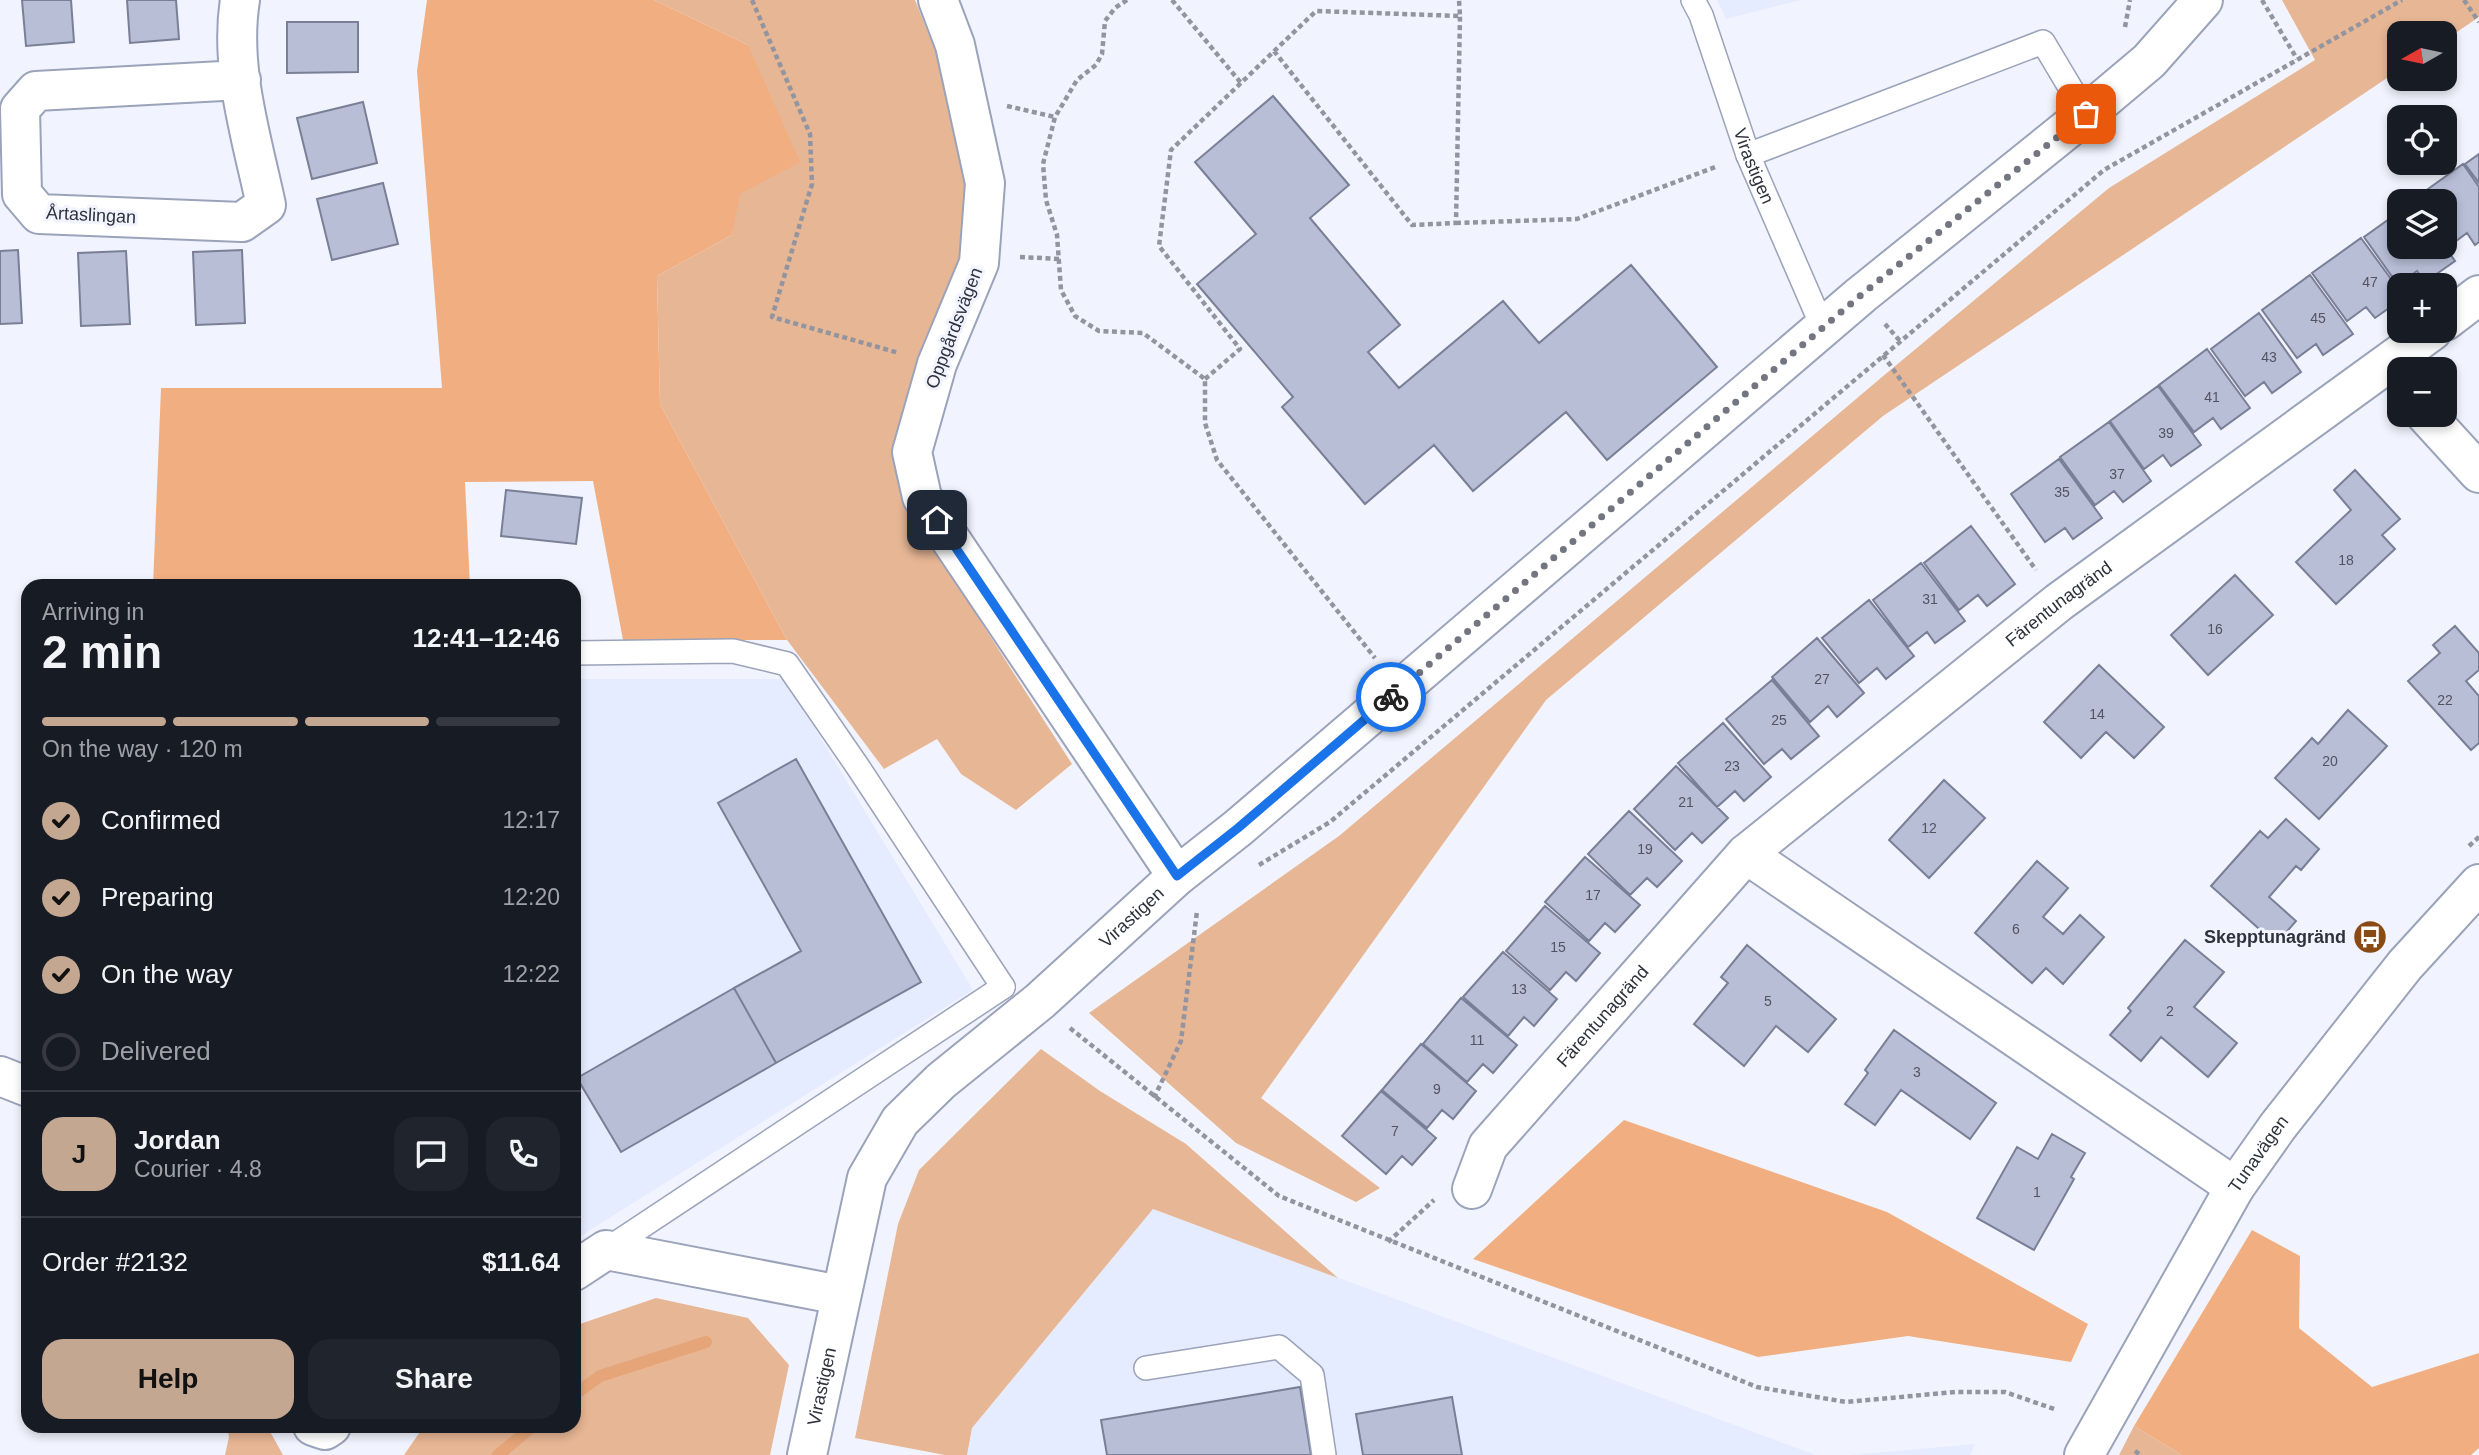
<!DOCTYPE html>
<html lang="en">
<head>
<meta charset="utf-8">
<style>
  :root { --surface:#171b24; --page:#20242c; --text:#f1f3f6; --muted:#9ea1a6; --line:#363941; --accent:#c3a790 }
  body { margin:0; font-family:Helvetica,sans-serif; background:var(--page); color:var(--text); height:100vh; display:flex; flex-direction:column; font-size:26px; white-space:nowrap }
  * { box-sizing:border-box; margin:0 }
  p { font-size:23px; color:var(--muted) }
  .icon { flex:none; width:38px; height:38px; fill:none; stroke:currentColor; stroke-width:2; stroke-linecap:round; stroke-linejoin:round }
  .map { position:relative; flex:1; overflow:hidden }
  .sheet { position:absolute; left:21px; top:579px; width:560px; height:854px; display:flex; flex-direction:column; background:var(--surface); border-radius:21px; box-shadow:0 4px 10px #0003 }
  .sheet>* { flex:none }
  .needle { width:46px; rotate:261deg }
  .fabs { position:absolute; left:2387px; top:21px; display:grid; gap:14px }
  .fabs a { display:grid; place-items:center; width:70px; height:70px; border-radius:14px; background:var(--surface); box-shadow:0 4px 10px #0003; font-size:35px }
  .pin { position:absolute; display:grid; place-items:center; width:60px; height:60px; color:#fff; margin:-30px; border-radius:14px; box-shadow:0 4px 10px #0006 }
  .courier { position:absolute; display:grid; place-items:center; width:70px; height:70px; margin:-35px; border:5px solid #1a73e8; border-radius:50%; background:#fff; color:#222; box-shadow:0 2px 9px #0007 }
  .overview em { font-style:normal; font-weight:700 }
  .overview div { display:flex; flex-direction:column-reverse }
  .overview { display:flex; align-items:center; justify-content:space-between; height:119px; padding:0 21px }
  h1 { font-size:46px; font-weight:700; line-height:52px }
  .bar { display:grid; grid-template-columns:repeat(4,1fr); gap:10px 7px; align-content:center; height:84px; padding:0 21px }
  .bar i { height:9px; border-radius:5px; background:var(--line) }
  .bar .current { background:var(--accent) }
  .bar p { grid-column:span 4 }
  .line { display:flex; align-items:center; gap:18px; padding:0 21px; border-top:2px solid var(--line) }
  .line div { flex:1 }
  .round { display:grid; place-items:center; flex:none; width:74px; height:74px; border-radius:21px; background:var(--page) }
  ol { padding:0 21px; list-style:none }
  li { display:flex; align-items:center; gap:21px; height:77px }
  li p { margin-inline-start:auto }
  li .icon { padding:7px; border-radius:50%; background:var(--accent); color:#111; stroke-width:4 }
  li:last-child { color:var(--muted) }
  li i { width:38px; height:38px; border:4px solid var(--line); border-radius:50% }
  .cta { display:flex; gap:14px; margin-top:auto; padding:14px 21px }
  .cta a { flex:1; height:80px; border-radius:21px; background:var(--accent); color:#111; font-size:28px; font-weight:700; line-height:80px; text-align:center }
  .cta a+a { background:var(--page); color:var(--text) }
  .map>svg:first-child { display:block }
  .built { fill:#e6ecff }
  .green { fill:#e7b695 }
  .forest { fill:#f1af81 }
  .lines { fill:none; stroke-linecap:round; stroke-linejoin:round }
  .stream { stroke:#e6a578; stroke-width:12 }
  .building { fill:#b7bed6; stroke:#797f96; stroke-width:2 }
  .service-casing { stroke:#9ba3ba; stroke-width:26 }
  .minor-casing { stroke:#9ba3ba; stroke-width:42 }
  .path { stroke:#92959f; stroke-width:4.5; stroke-dasharray:5 3.5; stroke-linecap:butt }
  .service { stroke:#fff; stroke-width:23 }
  .minor { stroke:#fff; stroke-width:38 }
  .done { stroke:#737680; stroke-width:7; stroke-dasharray:0 12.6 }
  .route { stroke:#1a73e8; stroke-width:9 }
  .labels { text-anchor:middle; stroke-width:6; stroke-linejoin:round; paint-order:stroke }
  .number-label { font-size:14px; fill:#515562 }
  .street-label { font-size:18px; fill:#2f323c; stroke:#f1f4fe }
  .poi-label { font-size:18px; font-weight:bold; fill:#2f323c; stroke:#f1f4fe; text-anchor:end }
</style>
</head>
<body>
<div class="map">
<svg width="2479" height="1455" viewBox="0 0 2479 1455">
  <rect width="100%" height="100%" fill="#f1f4fe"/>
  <path class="built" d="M1717 0H1801L1726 19Z
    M574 679H785L973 990 574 1240Z
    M1153 1209 1816 1455H967L972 1428Z
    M1975 1444 1970 1455H1851Z"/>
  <path class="green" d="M654 0H915L949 85 965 189 963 253 904 502 1072 764 1016 810 961 774 937 739 884 769 787 640 660 404 657 276 732 235 748 45Z
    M2282 0H2479V17L2445 40V33H2399V70L1883 416 1546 700 1261 1098 1380 1188 1356 1202 1236 1143 1089 1013 1339 836 1882 377 2109 188 2315 60Z
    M1041 1049 1100 1091 1186 1144 1338 1278 1153 1209 972 1428 967 1455H945L855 1438 898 1224 919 1170Z
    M656 1298 748 1318 789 1365 770 1455H404L424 1426H574V1326Z
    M227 1426H267L283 1455H225L229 1437Z
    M2134 1426 2182 1455H2119Z"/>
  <path class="forest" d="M427 0H654L748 45 800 162 740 194 732 235 657 276 660 404 787 640H623L593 481 465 482 470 586H153L161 388H442L417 71Z
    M1624 1120 1887 1212 2088 1324 2071 1362 1908 1336 1758 1357 1473 1259Z
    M2252 1230 2300 1256 2299 1328 2372 1387 2479 1353V1448L2471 1455H2182L2134 1426Z"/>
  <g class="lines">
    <path class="stream" d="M574 1395 600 1376 706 1342
      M498 1455 533 1426"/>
  </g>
  <path class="building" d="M22 0H71L74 42 26 46Z
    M127 0H176L179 39 130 43Z
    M287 22H358V72L287 73Z
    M1273 96 1349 185 1310 218 1400 325 1368 352 1399 388 1503 301 1539 343 1631 265 1717 367 1607 460 1566 412 1473 491 1434 445 1365 504 1282 407 1293 397 1197 284 1256 234 1195 162Z
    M363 102 377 163 312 179 297 118Z
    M2479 154V183L2465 164Z
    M2463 164 2479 187V242L2475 245 2467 233 2448 247 2445 242V201H2415L2414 199Z
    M383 183 398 244 332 260 317 199Z
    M2399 212V247H2445L2455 261 2425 282 2417 271 2398 285 2364 237Z
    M2361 238 2399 290V301L2375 318 2366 307 2347 321 2312 273Z
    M18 250 22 323 0 324V251Z
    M242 250 245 323 196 325 193 252Z
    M126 251 130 324 81 326 78 253Z
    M2310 275 2353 334 2323 355 2316 344 2297 358 2262 310Z
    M2259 313 2301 372 2272 393 2264 382 2245 396 2211 349Z
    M2207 349 2250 408 2221 429 2213 418 2194 432 2159 385Z
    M2158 386 2201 445 2171 466 2163 455 2144 469 2110 421Z
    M2109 422 2151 481 2123 502 2114 491 2095 505 2060 457Z
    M2059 459 2102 518 2073 539 2065 528 2045 542 2011 494Z
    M2355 470 2400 519 2382 535 2395 549 2336 604 2296 562 2351 510 2334 490Z
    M506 490 582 498 576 544 501 536Z
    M1971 526 2015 584 1987 606 1978 595 1959 610 1924 563Z
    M1921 563 1965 621 1935 643 1927 632 1908 647 1873 600Z
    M2235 575 2273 615 2208 675 2171 635Z
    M1869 600 1914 656 1886 679 1877 668 1859 683 1822 638Z
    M2455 626 2479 653V670L2466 681 2479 696V743L2471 750 2408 681 2440 653 2433 645Z
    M1817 638 1864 693 1837 717 1828 706 1810 722 1772 677Z
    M2099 665 2164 727 2134 758 2106 732 2081 758 2044 722Z
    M1772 680 1819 736 1791 759 1782 749 1764 764 1726 719Z
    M2348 710 2387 746 2319 819 2275 778 2312 738 2318 744Z
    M1723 723 1771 777 1744 801 1735 791 1717 807 1678 763Z
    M796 759 921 982 776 1063 734 988 801 951 718 803Z
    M1676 766 1728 818 1702 843 1692 833 1675 850 1634 809Z
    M1944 780 1985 818 1929 878 1889 840Z
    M1629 811 1682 861 1657 887 1647 878 1630 895 1588 854Z
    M2286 819 2319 849 2301 870 2296 866 2269 897 2296 921 2276 944 2211 886 2260 831 2268 838Z
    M1585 857 1640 905 1615 932 1605 923 1589 941 1545 902Z
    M2037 861 2068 888 2043 917 2063 934 2080 915 2104 937 2063 984 2046 968 2032 983 1975 933Z
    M1545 906 1600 953 1576 981 1566 972 1550 990 1506 951Z
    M2185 940 2224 972 2194 1007 2237 1043 2208 1077 2161 1037 2141 1061 2110 1035 2131 1011 2128 1008Z
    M1747 945 1836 1019 1808 1052 1776 1026 1744 1066 1694 1024 1728 983 1721 977Z
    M1503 952 1557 999 1534 1026 1524 1017 1508 1036 1463 997Z
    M734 988 776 1063 621 1152 577 1078Z
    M1461 998 1517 1045 1493 1073 1483 1064 1467 1082 1423 1044Z
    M1894 1030 1996 1103 1970 1139 1901 1090 1875 1125 1845 1104 1868 1073 1865 1070Z
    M1421 1044 1476 1091 1453 1119 1442 1110 1427 1128 1382 1090Z
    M1381 1091 1436 1138 1412 1165 1402 1156 1386 1174 1342 1136Z
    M2052 1134 2085 1153 2071 1177 2074 1179 2034 1250 1977 1218 2017 1147 2038 1159Z
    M1300 1387 1311 1455H1107L1101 1420Z
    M1452 1397 1462 1455H1363L1356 1414Z"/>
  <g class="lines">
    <g class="service-casing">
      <g id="service">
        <path id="s1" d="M1693 0 1701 15 1748 155 1823 328"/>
        <path d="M1748 155 2043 42 2086 114"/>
        <path d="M574 653 733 651 787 664 858 767 1003 987"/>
        <path d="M606 1250 1003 987"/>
        <path d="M1146 1368 1279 1347 1312 1375 1324 1455"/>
      </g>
    </g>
    <g class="minor-casing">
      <g id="minor">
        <path d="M240 0C229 67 252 139 266 205L242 222 39 214 22 194 20 109 36 91 241 80"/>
        <path d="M938 0 955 45 985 183 979 263 937 364 912 452 922 497 1177 876"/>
        <path d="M2445 321 2479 295"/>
        <path d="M2426 415 2479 473"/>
        <path d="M1746 854 2235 1187"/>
        <path d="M0 1076 28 1087"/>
        <path id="s2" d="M1472 1189 1488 1146 1746 854 2059 602 2432 331"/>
        <path d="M574 1271 606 1250 840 1295"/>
        <path d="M313 1426 325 1430 331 1426"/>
        <path id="s3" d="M807 1455 867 1178 900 1121 941 1081 1040 1001 1177 876 1238 828 1861 295 2086 114 2149 61 2203 0"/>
        <path id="s4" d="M2084 1455 2235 1187 2278 1126 2405 965 2479 884"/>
      </g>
    </g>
    <path class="path" d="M752 0 810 134 812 184 772 317 899 353
      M1127 0 1115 8 1105 21 1102 54 1096 65 1077 80 1055 117 1043 164 1046 200 1057 235 1061 290 1075 316 1099 331 1143 333 1205 379V423L1217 460 1375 658
      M1172 0 1241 83
      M2262 0 2297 59
      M2464 0 2479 22
      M2125 27 2130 0
      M1274 51 1412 225 1456 223 1460 16
      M1007 106 1055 117
      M1456 223 1577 219 1718 166
      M1020 257 1060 259
      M1885 324 1900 341
      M1883 355 2036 570
      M1205 379 1240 349 1159 246 1171 150 1316 11 1460 16 1459 0
      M2469 846 2479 837
      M1259 865 1330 822 2104 170 2402 0
      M1070 1028 1279 1196 1757 1387 1846 1402 1955 1392H2005L2057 1410
      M1154 1098 1181 1041 1197 911
      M1388 1242 1434 1200
      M2135 1451 2141 1455"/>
    <use href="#service" class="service"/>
    <use href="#minor" class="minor"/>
  </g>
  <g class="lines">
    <path class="done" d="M1391 697 1861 295 2086 114"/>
    <path class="route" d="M937 520 1177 876 1238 828 1391 697"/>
  </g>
  <defs>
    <g id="bus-disc" transform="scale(1.75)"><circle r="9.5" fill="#8a4a14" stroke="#f1f4fe"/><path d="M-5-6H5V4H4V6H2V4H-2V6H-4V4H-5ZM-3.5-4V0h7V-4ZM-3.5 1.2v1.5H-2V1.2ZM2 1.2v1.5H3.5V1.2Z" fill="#fff"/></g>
  </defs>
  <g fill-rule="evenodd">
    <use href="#bus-disc" x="2370" y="937"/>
  </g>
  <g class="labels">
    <g class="number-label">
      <text x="2370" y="287">47</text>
      <text x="2318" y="323">45</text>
      <text x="2269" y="362">43</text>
      <text x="2212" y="402">41</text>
      <text x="2166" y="438">39</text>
      <text x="2117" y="479">37</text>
      <text x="2062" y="497">35</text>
      <text x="2346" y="565">18</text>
      <text x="1930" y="604">31</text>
      <text x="2215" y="634">16</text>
      <text x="1822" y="684">27</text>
      <text x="2445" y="705">22</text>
      <text x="2097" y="719">14</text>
      <text x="1779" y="725">25</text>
      <text x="2330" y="766">20</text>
      <text x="1732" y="771">23</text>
      <text x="1686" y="807">21</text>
      <text x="1929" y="833">12</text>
      <text x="1645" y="854">19</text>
      <text x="1593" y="900">17</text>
      <text x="2016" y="934">6</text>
      <text x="1558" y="952">15</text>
      <text x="1519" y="994">13</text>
      <text x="1768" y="1006">5</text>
      <text x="2170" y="1016">2</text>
      <text x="1477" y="1045">11</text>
      <text x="1917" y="1077">3</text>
      <text x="1437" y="1094">9</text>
      <text x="1395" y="1136">7</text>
      <text x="2037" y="1197">1</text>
    </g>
    <g class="street-label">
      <text dy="6" stroke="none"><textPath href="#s1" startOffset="177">Virastigen</textPath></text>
      <text transform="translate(91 215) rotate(3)" y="6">Årtaslingan</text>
      <text transform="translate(954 328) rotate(-69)" y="6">Oppgårdsvägen</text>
      <text dy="6" stroke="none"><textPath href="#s2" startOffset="836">Färentunagränd</textPath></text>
      <text dy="6" stroke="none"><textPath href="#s3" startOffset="658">Virastigen</textPath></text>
      <text dy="6" stroke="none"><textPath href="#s2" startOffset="219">Färentunagränd</textPath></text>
      <text dy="6" stroke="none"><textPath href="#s4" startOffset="348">Tunavägen</textPath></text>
      <text dy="6" stroke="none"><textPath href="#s3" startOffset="70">Virastigen</textPath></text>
    </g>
    <g class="poi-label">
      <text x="2346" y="943">Skepptunagränd</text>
    </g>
  </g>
</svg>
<div class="fabs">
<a><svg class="needle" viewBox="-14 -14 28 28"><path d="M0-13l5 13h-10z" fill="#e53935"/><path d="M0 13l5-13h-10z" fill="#9ea1a6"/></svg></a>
<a><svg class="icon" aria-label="locate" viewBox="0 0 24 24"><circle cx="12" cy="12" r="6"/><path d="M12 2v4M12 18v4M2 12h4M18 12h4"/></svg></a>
<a><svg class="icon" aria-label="layers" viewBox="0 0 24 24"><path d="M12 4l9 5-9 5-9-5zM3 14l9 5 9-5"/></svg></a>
<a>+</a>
<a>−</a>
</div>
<div class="pin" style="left:2086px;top:114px;background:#ea580c"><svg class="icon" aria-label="bag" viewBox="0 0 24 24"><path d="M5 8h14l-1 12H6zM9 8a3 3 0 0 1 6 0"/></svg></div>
<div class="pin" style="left:937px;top:520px;background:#1f2937"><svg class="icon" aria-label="home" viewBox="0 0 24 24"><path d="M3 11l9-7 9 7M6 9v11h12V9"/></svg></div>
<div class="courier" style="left:1391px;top:697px"><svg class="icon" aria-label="bike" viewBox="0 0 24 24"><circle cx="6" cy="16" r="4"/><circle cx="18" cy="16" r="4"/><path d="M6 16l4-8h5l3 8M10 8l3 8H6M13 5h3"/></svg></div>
<section class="sheet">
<div class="overview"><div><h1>2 min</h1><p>Arriving in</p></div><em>12:41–12:46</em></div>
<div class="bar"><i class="current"></i><i class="current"></i><i class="current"></i><i></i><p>On the way · 120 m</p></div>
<ol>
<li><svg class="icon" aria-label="check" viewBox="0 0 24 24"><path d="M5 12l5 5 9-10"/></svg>Confirmed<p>12:17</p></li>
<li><svg class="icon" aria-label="check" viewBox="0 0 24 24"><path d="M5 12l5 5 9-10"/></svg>Preparing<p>12:20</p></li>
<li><svg class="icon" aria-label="check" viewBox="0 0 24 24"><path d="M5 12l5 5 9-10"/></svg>On the way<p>12:22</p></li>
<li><i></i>Delivered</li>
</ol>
<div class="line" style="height:126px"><b class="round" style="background:var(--accent);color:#111">J</b><div><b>Jordan</b><p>Courier · 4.8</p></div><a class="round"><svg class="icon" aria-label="chat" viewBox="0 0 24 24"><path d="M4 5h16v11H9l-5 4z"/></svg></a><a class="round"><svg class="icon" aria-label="phone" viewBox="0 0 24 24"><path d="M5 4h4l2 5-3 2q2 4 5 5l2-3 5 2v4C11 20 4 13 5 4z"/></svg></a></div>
<div class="line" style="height:91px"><div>Order #2132</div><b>$11.64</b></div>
<div class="cta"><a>Help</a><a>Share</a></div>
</section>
</div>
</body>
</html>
